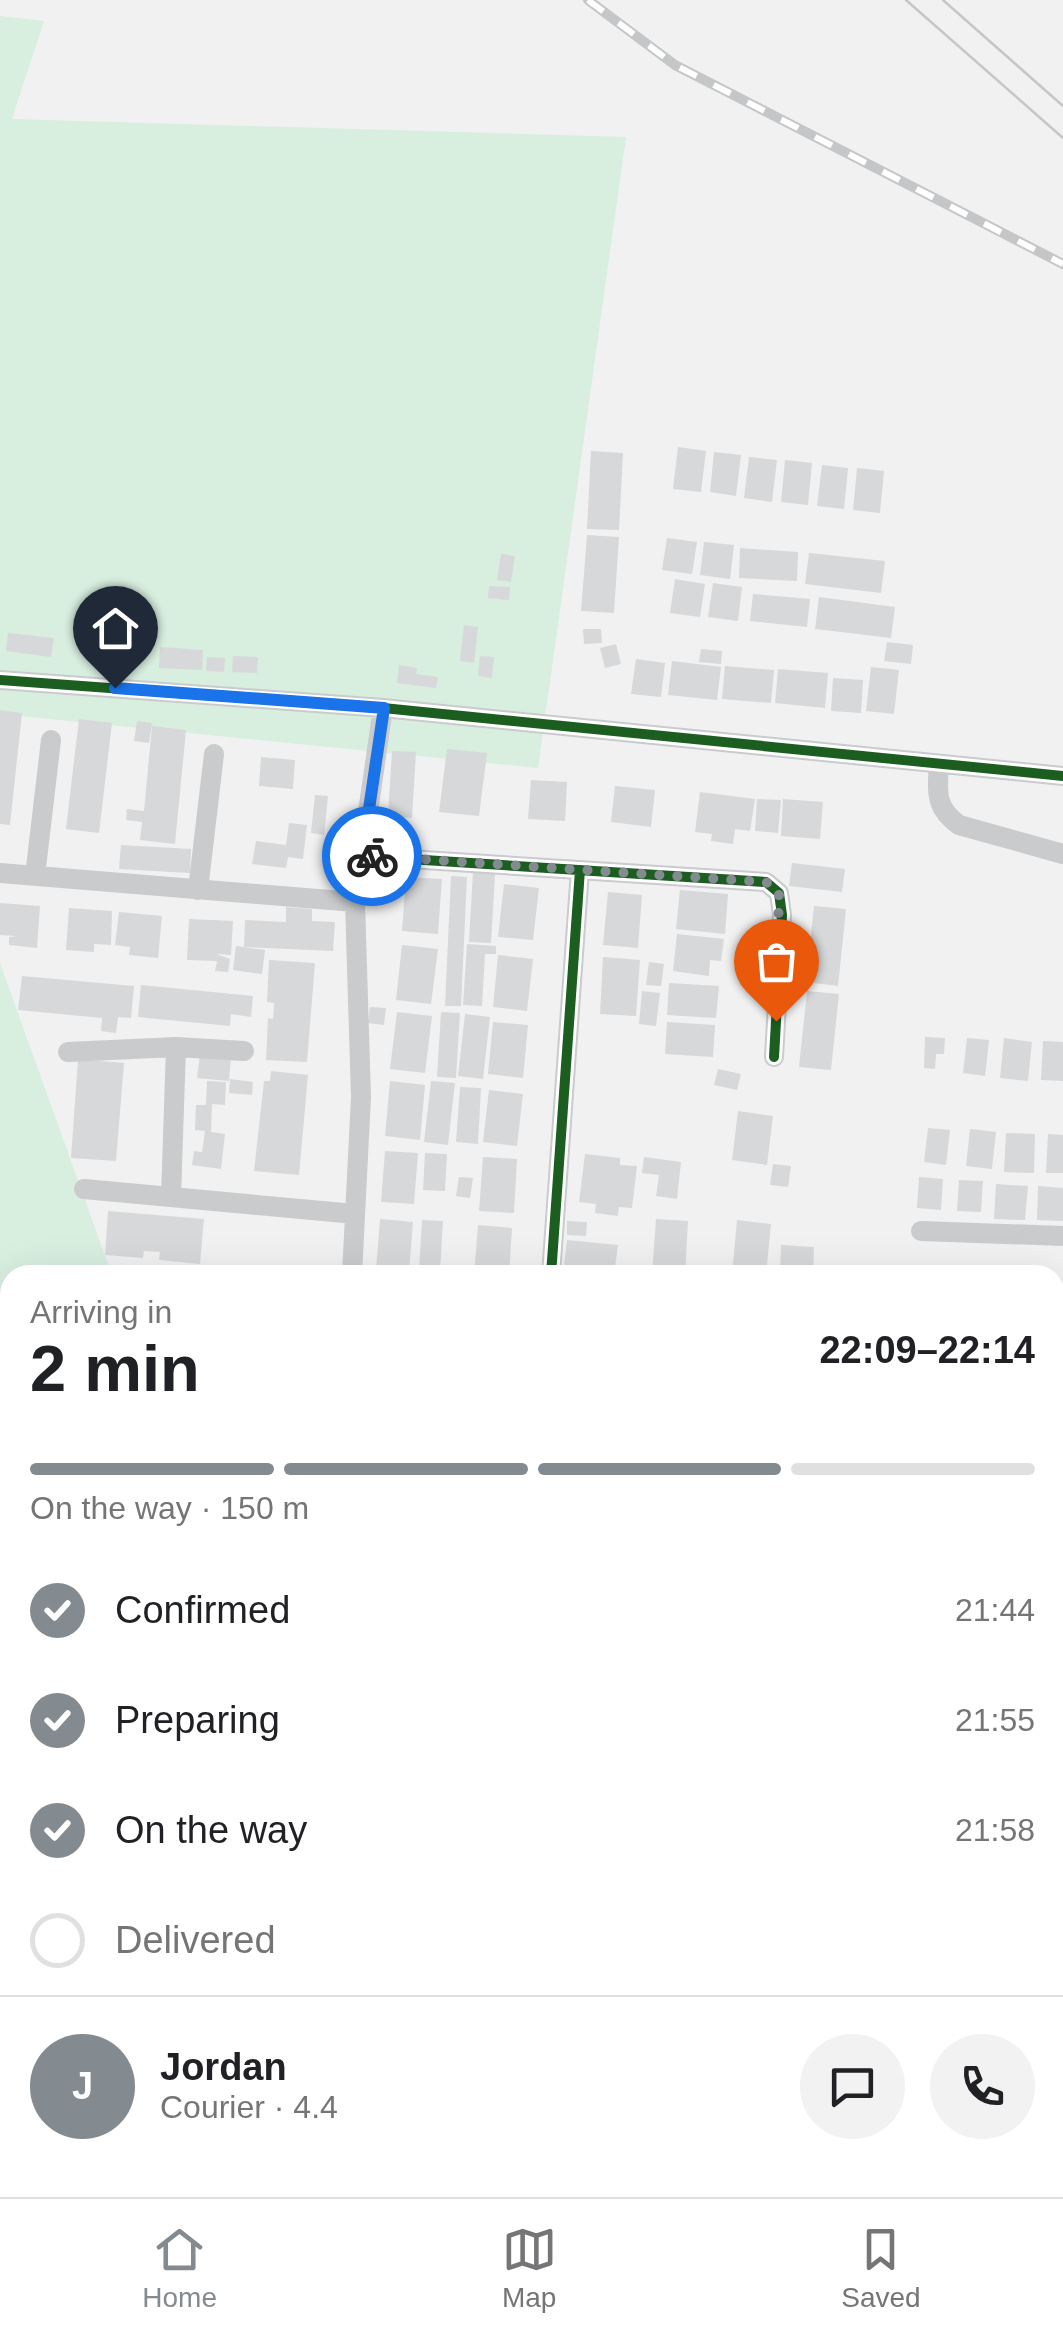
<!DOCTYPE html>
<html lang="en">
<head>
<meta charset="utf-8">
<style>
  :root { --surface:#fff; --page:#f2f2f2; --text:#202124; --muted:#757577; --line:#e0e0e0; --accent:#848b90 }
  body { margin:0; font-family:Arial,sans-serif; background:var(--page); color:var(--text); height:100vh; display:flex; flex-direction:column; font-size:38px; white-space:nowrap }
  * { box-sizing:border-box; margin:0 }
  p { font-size:32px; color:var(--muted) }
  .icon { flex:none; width:55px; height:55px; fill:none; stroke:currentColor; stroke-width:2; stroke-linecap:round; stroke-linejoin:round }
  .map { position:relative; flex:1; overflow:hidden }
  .sheet { position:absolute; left:0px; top:1265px; width:1065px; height:932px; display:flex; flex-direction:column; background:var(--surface); border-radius:30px 30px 0 0; box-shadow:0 10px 40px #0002 }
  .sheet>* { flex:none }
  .pin { position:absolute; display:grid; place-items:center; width:85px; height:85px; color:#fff; margin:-102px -42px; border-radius:50% 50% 50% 0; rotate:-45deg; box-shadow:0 0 10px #0007 }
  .pin .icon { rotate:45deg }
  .courier { position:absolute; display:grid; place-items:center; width:100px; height:100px; margin:-50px; border:8px solid #1a73e8; border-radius:50%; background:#fff; color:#222; box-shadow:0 2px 12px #0007 }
  .summary em { font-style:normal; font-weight:700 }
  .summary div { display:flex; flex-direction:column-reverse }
  .summary { display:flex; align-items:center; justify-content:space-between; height:170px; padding:0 30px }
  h1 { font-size:65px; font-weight:700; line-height:75px }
  .bar { display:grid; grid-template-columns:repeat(4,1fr); gap:15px 10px; align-content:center; height:120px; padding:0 30px }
  .bar i { height:12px; border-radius:8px; background:var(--line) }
  .bar .current { background:var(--accent) }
  .bar p { grid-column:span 4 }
  .line { display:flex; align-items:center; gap:25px; padding:0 30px; border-top:2px solid var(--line) }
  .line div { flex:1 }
  .round { display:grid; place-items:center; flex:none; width:105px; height:105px; border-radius:52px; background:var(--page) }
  ol { padding:0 30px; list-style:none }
  li { display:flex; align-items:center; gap:30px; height:110px }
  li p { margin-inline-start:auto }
  li .icon { padding:10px; border-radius:50%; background:var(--accent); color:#fff; stroke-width:4 }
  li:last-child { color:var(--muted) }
  li i { width:55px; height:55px; border:5px solid var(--line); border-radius:50% }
  .tabs { display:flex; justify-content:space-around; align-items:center; height:140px; border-top:2px solid var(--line); background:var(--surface); font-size:28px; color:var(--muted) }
  .tabs a { display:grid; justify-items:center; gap:5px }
  .tabs .current { color:var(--accent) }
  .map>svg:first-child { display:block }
  .green { fill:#d8eedf }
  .building { fill:#d7d8da }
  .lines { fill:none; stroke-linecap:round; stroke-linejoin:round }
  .minor { stroke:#c9cbcc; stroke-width:20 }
  .tram { stroke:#c5c6c7; stroke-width:2.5 }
  .rail-casing { stroke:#c5c6c7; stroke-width:10 }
  .rail { stroke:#fff; stroke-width:6; stroke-dasharray:19; stroke-linecap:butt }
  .cycleway-casing { stroke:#fff; stroke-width:16 }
  .cycleway { stroke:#1b5e20; stroke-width:10 }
  .done { stroke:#848b90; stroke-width:10; stroke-dasharray:0 18 }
  .route { stroke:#1a73e8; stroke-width:12 }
</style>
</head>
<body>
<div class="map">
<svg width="1063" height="2197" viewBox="0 0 1063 2197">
  <rect width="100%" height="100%" fill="#f1f1f1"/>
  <path class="green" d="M0 16 44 21 12 119 626 137 538 768 0 714Z
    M0 963 112 1275H10V2010L0 1984Z
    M78 2188H430L424 2197H82Z"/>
  <path class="building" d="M678 447 706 451 701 492 673 489Z
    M591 451 623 453 619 530 587 529Z
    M714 452 741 455 736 496 710 492Z
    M749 457 777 460 772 502 744 498Z
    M785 460 812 463 808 505 781 502Z
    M822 465 848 468 844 509 817 506Z
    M857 468 884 471 880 513 853 510Z
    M587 535 619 537 614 613 581 611Z
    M667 538 697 542 692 574 662 570Z
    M704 542 734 545 730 579 700 575Z
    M740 548 798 552 797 581 739 578Z
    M809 553 885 561 881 593 805 584Z
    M501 554 515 556 511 582 497 580Z
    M675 579 705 584 700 617 670 613Z
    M713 583 742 587 738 621 708 617Z
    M489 586 510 587 509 600 488 598Z
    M753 594 810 599 807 627 750 621Z
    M819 597 895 607 891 638 815 629Z
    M464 625 478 627 474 663 460 661Z
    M583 629H601L602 643 584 644Z
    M8 633 54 638 51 657 6 651Z
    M887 642 913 645 911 664 884 661Z
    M616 644 621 664 605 668 600 648Z
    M160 647 203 650 202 670 159 668Z
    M701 649 722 651 721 664 699 662Z
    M233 656 258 657 257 673 232 672Z
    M480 656 494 657 492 678 478 676Z
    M207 657 225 658 224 672 206 671Z
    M636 659 665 663 661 697 631 694Z
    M672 661 721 667 717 700 668 695Z
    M399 665 417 668 416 674 438 677 436 688 397 683Z
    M725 666 774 670 771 703 722 699Z
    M871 667 899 670 894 714 866 711Z
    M778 669 828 673 825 708 775 703Z
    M833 678 863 680 861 713 831 711Z
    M0 710 22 713 10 825 0 824Z
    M79 719 112 723 99 833 66 829Z
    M137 721 152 723 149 743 134 741Z
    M152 726 186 730 175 844 140 840 142 822 126 820 127 809 144 811Z
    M447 749 487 753 479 816 439 812Z
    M392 751 416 752 412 818 388 816Z
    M261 757 295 760 293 789 259 786Z
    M531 780 567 782 565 821 528 819Z
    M615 786 655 790 651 827 611 822Z
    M700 792 755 799 750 831 735 829 733 844 711 841 712 834 695 832Z
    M315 795 328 796 324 835 311 833Z
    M757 799 781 800 778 833 755 831Z
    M783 799 823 802 820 839 781 836Z
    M289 823 307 825 303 859 288 857 286 868 252 864 256 841 286 845Z
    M121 845 191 849 190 873 119 869Z
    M792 863 845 869 842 892 789 886Z
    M473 872 495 874 491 943 469 942Z
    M451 876 467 877 461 1006H445Z
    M406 877 442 879 438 934 402 931Z
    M504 884 539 888 533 940 498 937Z
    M680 890 728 894 725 934 676 929Z
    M608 892 642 895 638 948 603 945Z
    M0 903 40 906 37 948 9 945V937L17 936 0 935Z
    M814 906 846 909 838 986 806 982Z
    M286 907 312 909V921L335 922 333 951 244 947 245 920 286 922Z
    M69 908 112 911 111 945 94 944V952L66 950Z
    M119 912 162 916 158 958 129 955 130 947 115 945Z
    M189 919 233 921 231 955 216 954 230 959 228 972 215 971 217 961 187 960Z
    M677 934 724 939 721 961 710 960 709 976 673 971Z
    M467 944 496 946V954H485L482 1006 463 1005Z
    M402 945 438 949 431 1004 396 1000Z
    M236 946 265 950 262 974 233 970Z
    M498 955 533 959 527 1011 493 1007Z
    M603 957 640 960 636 1016 600 1014Z
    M269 960 315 963 307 1062 266 1060 268 1018 273 1019 274 1003 267 1002Z
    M649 962 664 964 661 986 646 985Z
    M22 976 134 986 131 1018 118 1017 116 1033 101 1031 102 1018 18 1010Z
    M669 983 719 986 716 1018 667 1015Z
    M141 985 253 996 251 1017 231 1014 230 1026 138 1017Z
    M642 991 660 993 656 1026 639 1024Z
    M807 991 839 994 831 1070 799 1067Z
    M370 1007 386 1008 384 1025 368 1023Z
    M397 1012 432 1016 425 1073 390 1069Z
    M441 1012 460 1013 456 1078 437 1077Z
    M465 1014 490 1017 483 1079 458 1076Z
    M493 1022 528 1025 523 1078 488 1074Z
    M667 1022 715 1025 713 1057 665 1054Z
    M925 1037 945 1038 944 1054H936L935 1069 924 1068Z
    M967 1038 989 1040 985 1076 963 1073Z
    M1004 1038 1032 1042 1028 1081 1000 1078Z
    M1043 1041 1063 1042V1081L1041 1080Z
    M200 1054 231 1057 229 1081 197 1078Z
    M78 1059 124 1063 116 1161 71 1158Z
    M718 1069 741 1074 737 1090 714 1085Z
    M271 1071 308 1075 299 1175 254 1171 264 1081H270Z
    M230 1079 253 1082 252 1095 229 1093Z
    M207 1081 226 1082 225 1105 212 1104 211 1132 225 1134 221 1169 192 1165 194 1151 202 1152 205 1131 195 1130 196 1105H206Z
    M390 1081 425 1085 420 1140 385 1136Z
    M431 1081 455 1083 448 1145 424 1142Z
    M460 1087 481 1088 478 1144 456 1142Z
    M489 1090 523 1094 517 1146 483 1142Z
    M738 1111 773 1116 767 1165 732 1160Z
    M928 1128 950 1130 946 1165 924 1162Z
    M970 1129 996 1132 992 1169 966 1166Z
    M1006 1133 1035 1134 1034 1173 1004 1172Z
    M1048 1134 1063 1135V1173H1046Z
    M385 1151 418 1153 414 1204 381 1202Z
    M425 1153 447 1154 445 1191 423 1190Z
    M585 1154 620 1158V1165L637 1166 632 1208 619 1207 618 1216 595 1213 596 1204 579 1202Z
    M483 1157 517 1159 514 1213 479 1211Z
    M644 1157 681 1162 677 1199 656 1196 659 1175 642 1173Z
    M773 1164 791 1166 788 1187 770 1185Z
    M459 1177 473 1178 470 1198 456 1196Z
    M919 1177 943 1179 941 1210 917 1208Z
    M959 1180 983 1181 981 1212 957 1211Z
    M996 1184 1028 1186 1025 1220 994 1219Z
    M1038 1186 1063 1188V1221L1037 1220Z
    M108 1211 204 1219 200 1264 159 1260 160 1252 144 1251 143 1258 105 1255Z
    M380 1219 413 1222 409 1273 376 1270Z
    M656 1219 688 1221 685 1275H652Z
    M422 1220 443 1221 440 1272 419 1270Z
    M737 1220 771 1224 766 1275H732Z
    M567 1221 587 1222 586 1236 567 1235Z
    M478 1225 512 1228 509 1275H474Z
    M567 1240 618 1245 614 1275 563 1274Z
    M781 1245 814 1247 813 1275H780Z
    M1055 1735H1063V1768L1055 1767Z
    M1055 1974 1061 1975 1056 1992H1063V2048L1055 2047Z
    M1055 2072 1063 2073V2110L1055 2109Z
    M1055 2181 1063 2182V2197H1037L1038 2188H1055Z
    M753 2188H782L781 2197H752Z
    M881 2188H953L952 2197Z
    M960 2188H993L992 2197H959Z
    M996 2188H1032L1031 2197H995Z"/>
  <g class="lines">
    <path class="minor" d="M0 680 383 708 1063 776
      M939 764C937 792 935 808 959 825L1063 854
      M362 856 766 882 779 893 782 915 774 1057
      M0 873 355 902
      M35 876 51 740
      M198 890 214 754
      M68 1052 176 1047 244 1051
      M84 1189 355 1214
      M171 1197 176 1047
      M921 1231 1063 1236
      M352 1275 361 1097 355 902 383 708
      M551 1275 580 870
      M1055 1362 1063 1363
      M1055 1807H1063
      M0 1877 10 1902
      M1055 1965 1063 1964
      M1055 2140 1063 2141
      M123 2188 126 2197"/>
    <path class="tram" d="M906 0 1063 138
      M943 0 1063 106"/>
    <g class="rail-casing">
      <path id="rail" d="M588 0 675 65 1063 264"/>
    </g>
    <use href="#rail" class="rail"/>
    <g class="cycleway-casing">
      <path id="cycleway" d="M0 680 383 708 1063 776
        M362 856 766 882 779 893 782 915 774 1057
        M551 1275 580 870"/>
    </g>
    <use href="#cycleway" class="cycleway"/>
  </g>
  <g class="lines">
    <path class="done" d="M372 856 766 882 779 893 776 1021"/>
    <path class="route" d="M115 688 384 708 362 856H372"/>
  </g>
</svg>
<div class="pin" style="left:776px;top:1021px;background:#ea580c"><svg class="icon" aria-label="bag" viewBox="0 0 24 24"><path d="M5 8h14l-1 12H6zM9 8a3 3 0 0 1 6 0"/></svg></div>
<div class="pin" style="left:115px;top:688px;background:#1f2937"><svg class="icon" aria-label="home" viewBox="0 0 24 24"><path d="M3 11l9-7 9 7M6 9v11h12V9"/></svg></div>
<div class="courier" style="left:372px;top:856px"><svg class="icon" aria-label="bike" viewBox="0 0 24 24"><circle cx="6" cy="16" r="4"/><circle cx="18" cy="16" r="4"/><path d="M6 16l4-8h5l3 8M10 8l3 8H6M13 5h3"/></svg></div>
<section class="sheet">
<div class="summary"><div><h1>2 min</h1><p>Arriving in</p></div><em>22:09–22:14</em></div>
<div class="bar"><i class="current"></i><i class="current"></i><i class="current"></i><i></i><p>On the way · 150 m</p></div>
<ol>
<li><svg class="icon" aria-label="check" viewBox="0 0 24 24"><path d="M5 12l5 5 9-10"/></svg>Confirmed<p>21:44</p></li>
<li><svg class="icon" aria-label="check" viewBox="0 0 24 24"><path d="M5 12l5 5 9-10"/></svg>Preparing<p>21:55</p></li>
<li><svg class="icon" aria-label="check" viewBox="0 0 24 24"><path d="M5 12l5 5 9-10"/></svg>On the way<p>21:58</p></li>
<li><i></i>Delivered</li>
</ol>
<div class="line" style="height:180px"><b class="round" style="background:var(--accent);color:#fff">J</b><div><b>Jordan</b><p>Courier · 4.4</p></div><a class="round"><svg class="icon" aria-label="chat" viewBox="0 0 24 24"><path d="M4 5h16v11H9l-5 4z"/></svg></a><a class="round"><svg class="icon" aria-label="phone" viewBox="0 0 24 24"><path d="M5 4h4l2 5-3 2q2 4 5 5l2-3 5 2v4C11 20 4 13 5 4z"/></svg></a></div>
</section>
</div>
<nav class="tabs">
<a class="current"><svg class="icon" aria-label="home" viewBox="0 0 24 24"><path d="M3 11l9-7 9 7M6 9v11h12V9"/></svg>Home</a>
<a><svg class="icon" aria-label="map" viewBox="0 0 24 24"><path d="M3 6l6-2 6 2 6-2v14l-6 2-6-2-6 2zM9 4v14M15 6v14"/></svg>Map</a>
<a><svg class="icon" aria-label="saved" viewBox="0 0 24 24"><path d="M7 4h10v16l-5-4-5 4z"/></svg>Saved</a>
</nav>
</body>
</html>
